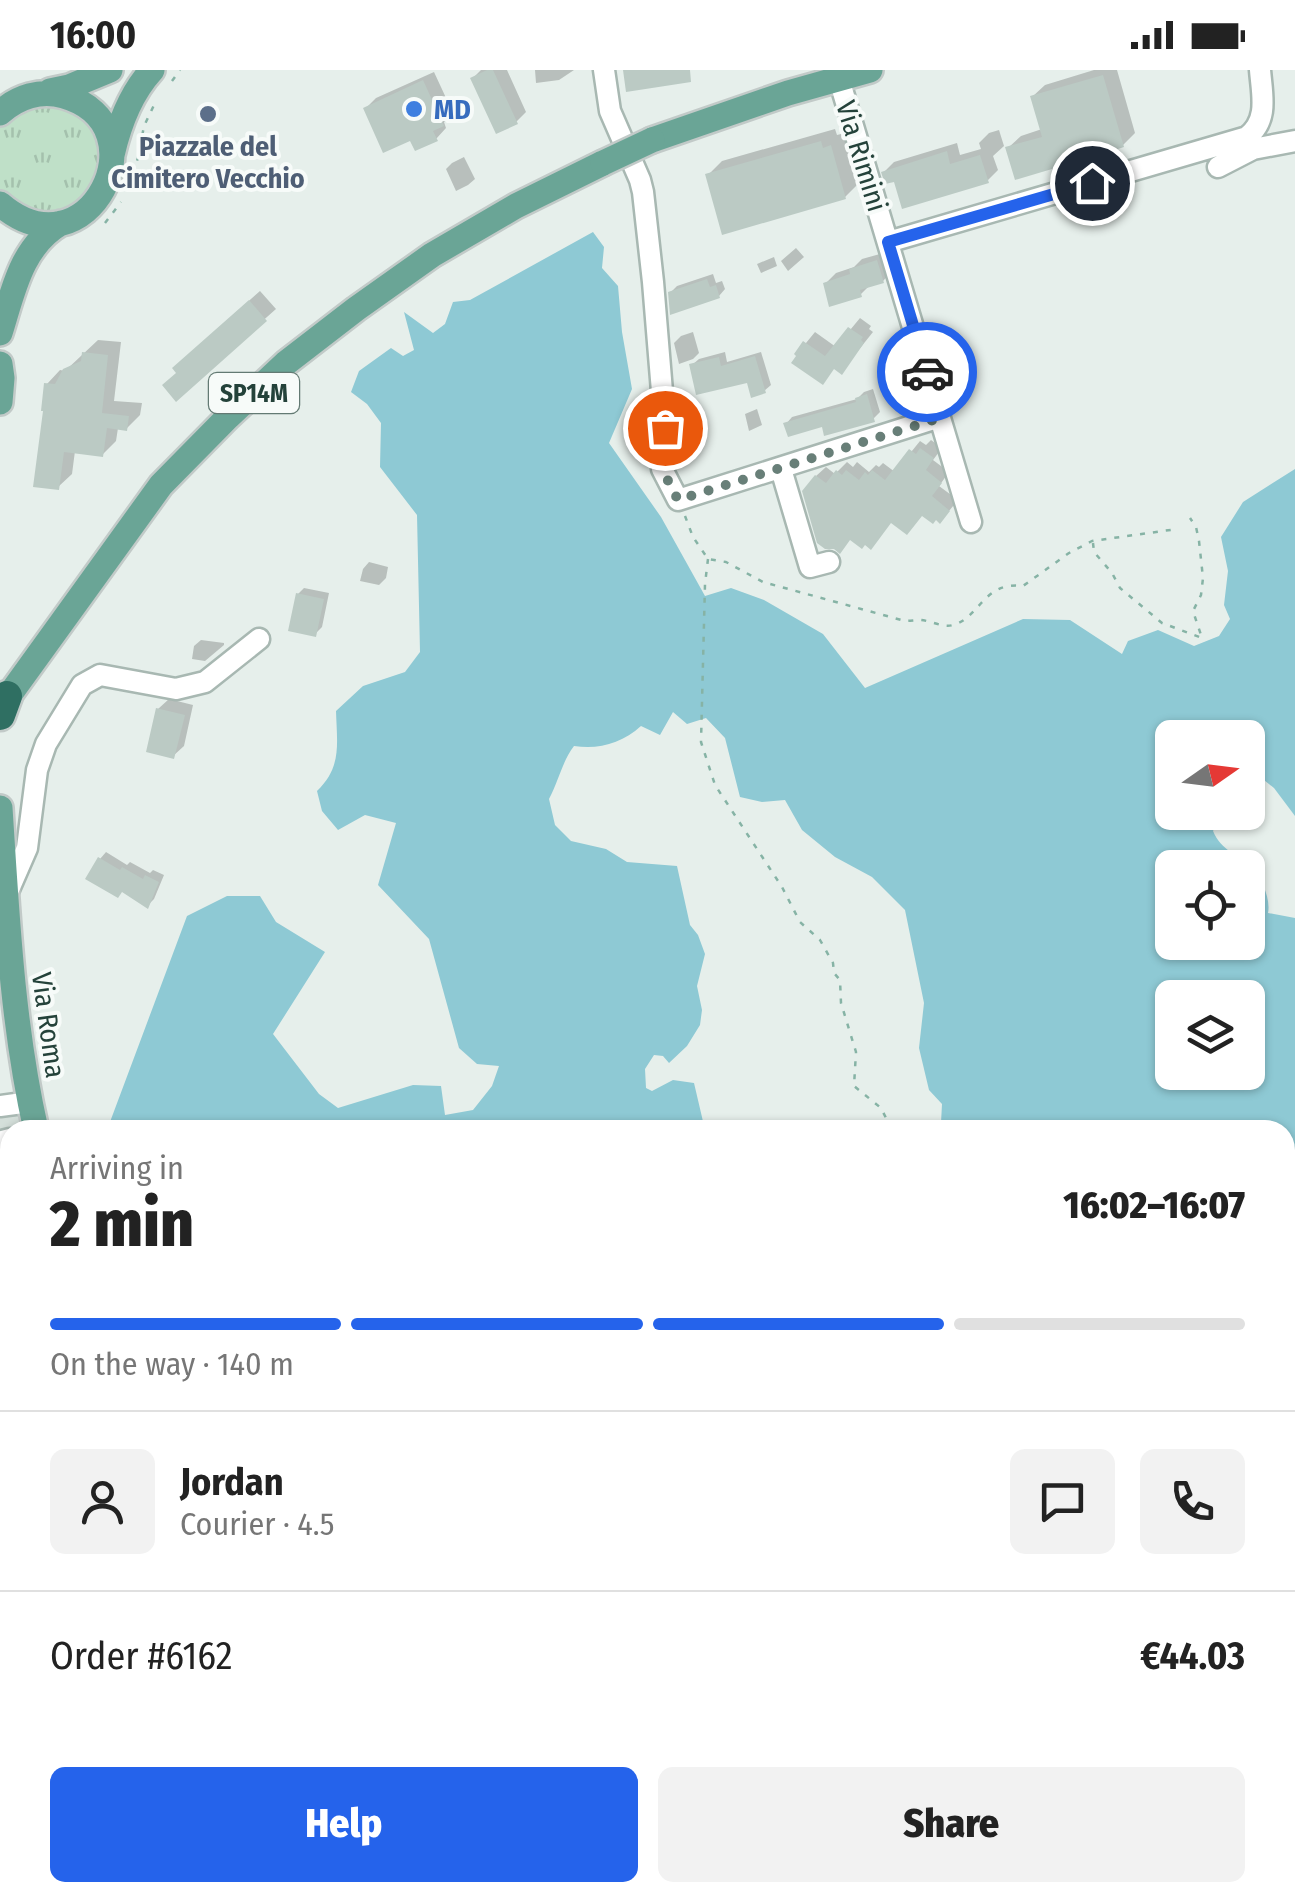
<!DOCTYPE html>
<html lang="en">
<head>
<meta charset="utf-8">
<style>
  :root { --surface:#fff; --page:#f2f2f2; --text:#222; --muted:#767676; --line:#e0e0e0; --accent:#2563eb }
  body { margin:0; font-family:"Fira Sans Condensed",sans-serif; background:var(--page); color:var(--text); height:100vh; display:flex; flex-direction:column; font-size:38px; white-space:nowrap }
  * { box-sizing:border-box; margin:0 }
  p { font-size:32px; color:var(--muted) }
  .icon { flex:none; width:55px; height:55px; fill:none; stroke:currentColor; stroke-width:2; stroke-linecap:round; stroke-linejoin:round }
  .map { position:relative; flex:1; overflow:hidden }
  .drawer { position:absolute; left:0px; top:1050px; width:1295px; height:782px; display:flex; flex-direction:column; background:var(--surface); border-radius:30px 30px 0 0; box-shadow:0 2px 8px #0004 }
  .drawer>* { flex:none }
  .needle { width:65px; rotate:76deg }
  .tools { position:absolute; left:1155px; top:650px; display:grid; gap:20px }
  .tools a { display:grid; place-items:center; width:110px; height:110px; border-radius:15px; background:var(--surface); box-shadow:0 2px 8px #0004; font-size:50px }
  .pin { position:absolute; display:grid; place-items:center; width:85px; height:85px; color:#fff; margin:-42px; border:5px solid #fff; border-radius:50%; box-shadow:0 2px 10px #0007 }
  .courier { position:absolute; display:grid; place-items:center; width:100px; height:100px; margin:-50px; border:8px solid #2563eb; border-radius:50%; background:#fff; color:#222; box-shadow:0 2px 12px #0007 }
  .head em { font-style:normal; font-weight:800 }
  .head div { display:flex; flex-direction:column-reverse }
  .head { display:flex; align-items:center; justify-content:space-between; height:170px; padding:0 50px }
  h1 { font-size:65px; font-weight:800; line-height:75px }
  .bar { display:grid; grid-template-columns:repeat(4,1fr); gap:15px 10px; align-content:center; height:120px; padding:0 50px }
  .bar i { height:12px; border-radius:8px; background:var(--line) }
  .bar .current { background:var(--accent) }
  .bar p { grid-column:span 4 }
  .line { display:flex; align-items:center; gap:25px; padding:0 50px; border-top:2px solid var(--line) }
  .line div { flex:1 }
  .round { display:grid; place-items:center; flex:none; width:105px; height:105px; border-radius:15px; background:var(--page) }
  .primary-button { display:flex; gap:20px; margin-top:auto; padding:20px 50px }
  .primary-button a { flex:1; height:115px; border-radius:15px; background:var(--accent); color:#fff; font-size:40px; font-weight:800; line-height:115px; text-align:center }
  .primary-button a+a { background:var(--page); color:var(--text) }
  .status { display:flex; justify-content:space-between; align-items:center; height:70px; padding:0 50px; background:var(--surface); direction:ltr }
  .status svg { height:28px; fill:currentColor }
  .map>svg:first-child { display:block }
  .built { fill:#d4dfda }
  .grass { fill:url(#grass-tufts) }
  .water { fill:#8ec9d4; fill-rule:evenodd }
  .shadow { fill:#0003 }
  .building { fill:#bbcac4 }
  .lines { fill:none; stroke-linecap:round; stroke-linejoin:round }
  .minor-casing { stroke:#a8b8b2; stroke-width:25 }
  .major-casing { stroke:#c2cac8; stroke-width:30 }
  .highway-casing { stroke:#c2cac8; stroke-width:35 }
  .path { stroke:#86b3a5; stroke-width:2.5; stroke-dasharray:5 8; stroke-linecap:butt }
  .minor { stroke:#fff; stroke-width:20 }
  .major { stroke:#6aa596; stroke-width:25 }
  .highway { stroke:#2f6f62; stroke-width:30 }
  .major-bridge-casing { stroke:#c2cac8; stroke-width:30; stroke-linecap:butt }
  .major-bridge { stroke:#6aa596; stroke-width:25 }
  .done { stroke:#687f78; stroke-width:10; stroke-dasharray:0 18 }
  .route { stroke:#2563eb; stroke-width:12 }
  .shop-dot { fill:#3f7fe0; stroke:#f7fbf9; stroke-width:4 }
  .service-dot { fill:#5c6f8a; stroke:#f7fbf9; stroke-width:4 }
  .labels { text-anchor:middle; stroke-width:8; stroke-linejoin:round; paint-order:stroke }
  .shield { fill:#f7fbf9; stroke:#637a73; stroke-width:2.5 }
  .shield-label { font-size:25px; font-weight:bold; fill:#24423a }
  .shop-label { font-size:28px; font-weight:bold; fill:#366cbe; stroke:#f7fbf9; text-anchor:start }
  .service-label { font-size:28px; font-weight:bold; fill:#4e5e75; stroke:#f7fbf9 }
  .street-label { font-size:28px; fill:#24423a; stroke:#f7fbf9 }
</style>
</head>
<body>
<div class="status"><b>16:00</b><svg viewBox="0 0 49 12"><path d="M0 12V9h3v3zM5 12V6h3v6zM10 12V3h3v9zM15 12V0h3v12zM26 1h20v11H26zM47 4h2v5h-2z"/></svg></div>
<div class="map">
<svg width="1295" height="1832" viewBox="0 0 1295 1832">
  <defs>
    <pattern id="grass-tufts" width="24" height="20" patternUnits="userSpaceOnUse" patternTransform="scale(2.5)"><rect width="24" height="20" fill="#bfe0c8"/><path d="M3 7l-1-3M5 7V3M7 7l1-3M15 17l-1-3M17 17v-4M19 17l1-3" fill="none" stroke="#a4c1ad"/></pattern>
  </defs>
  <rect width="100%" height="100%" fill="#e6efeb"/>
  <path class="built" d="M18 1044 22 1060H10V1208L0 1210V1048Z"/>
  <path class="grass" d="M53 34 80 45 97 67 102 89 90 123 63 142 40 145 3 124 0 119V58C16 40 30 37 53 34Z"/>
  <path class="water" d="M593 162 604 177 602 198 618 216 622 262 632 319 609 373 661 447 705 526 731 518 764 530 823 564 865 618 1023 549 1070 550 1122 584 1128 571 1158 560 1194 576 1219 566 1230 549 1224 535 1228 501 1221 467 1243 432 1295 399V746L1274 718 1248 697V668H1172V742L1220 743V748L1213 761C1222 782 1236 782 1250 796 1261 807 1271 828 1268 843L1295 848V1310L1291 1301 1285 1300V1060H937L941 1053 942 1034 929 1020 919 978 924 933 905 840 872 807 835 787 802 760 785 730 762 732 740 727 725 668 706 648 687 654 673 642 660 665 641 656C622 673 599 680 574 676 562 692 559 710 549 729L555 755 571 771 606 779 627 792 677 796 690 855 698 865 705 884 697 916 702 940 700 955 687 976 669 993 663 986 654 985 645 999 646 1018 652 1021 673 1010 694 1013 705 1060H107L187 846 227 826H260L276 852 325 882 273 964 319 1024 338 1038 413 1015 441 1016 445 1045 473 1040 492 1016 499 996 477 994 459 978 429 869 378 815 396 753 365 745 338 760 322 741 317 721C342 697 337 674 336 641L363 616 405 602 420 582 417 445 380 397 381 353 367 334 351 322 359 301 391 278 403 286 414 280 404 242 433 263 445 254 453 232 470 230ZM1172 798H1248V872H1172ZM1172 928H1248V1002H1172Z
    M1295 1311V1832H529L524 1823 1285 1822V1341L1287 1340V1320Z"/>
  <path class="shadow" d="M481 0H507L526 42 516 52 473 8Z
    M535 0H574L559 10 536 13Z
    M1094 0H1117L1135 63 1123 75 1078 89 1072 95 1008 78 1021 66 1042 59 1032 27 1045 15Z
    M434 2 453 43 444 52 446 58 436 69 412 67 366 38 376 28Z
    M835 59 837 65 845 63 859 113 845 127 708 105 722 91Z
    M999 60 1004 76 993 86 998 100 987 111 895 109 884 102 894 92 957 73 960 85 981 79 979 73 989 63Z
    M464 87 475 109 468 115 456 121 446 99 452 93Z
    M796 178 804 187 788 201 781 191Z
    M887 182 893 200 883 211 871 214 860 225 825 214 836 203 854 197 862 189Z
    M774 187 777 196 761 203 757 194Z
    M713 204 716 213 722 211 725 219 719 226 670 223 677 216Z
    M260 221 276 239 176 328 179 302 185 288Z
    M860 248 871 256 869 259 873 262 841 302 835 297 822 311 797 284 815 262 836 277Z
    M693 262 699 283 693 289 679 294 674 273 681 266Z
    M98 270 121 272 114 331 142 333 140 345 126 359 118 358 116 371 103 384 75 381 72 404 58 417 47 314 60 300 65 301Z
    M725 282 727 292 761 282 771 315 764 321 748 310 692 295 699 289Z
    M873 319 880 342 873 349 786 354 792 347 857 329 864 322Z
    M757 339 762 355 749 361 745 344Z
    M931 370 942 378 933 390 949 402 939 416 958 430 949 441 923 444 893 450 865 472 816 406 826 397 835 404 847 392 853 397 857 392 869 402 876 395 879 397 883 393 895 402 920 371 926 375Z
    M369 492 388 497 386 508 379 515 360 511 363 499Z
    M304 518 329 523 322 557 315 564 298 524Z
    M201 570 224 573V575L205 591 192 589 194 576Z
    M169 629 193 635 184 676 173 686 158 639Z
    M106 782 127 795 130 792 150 803 153 800 164 805 154 829 148 835 100 789Z
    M0 1106 2 1114 10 1119V1145L0 1147Z"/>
  <path class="building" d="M487 0H493L518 54 496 64 470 8Z
    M623 0H690L691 12 626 22Z
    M1103 5 1124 77 1072 94 1074 97 1053 103 1052 99 1015 110 1005 77 1042 67 1030 26Z
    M423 10 444 56 433 61 438 71 415 81 410 71 383 83 363 38Z
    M821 71 823 78 831 75 846 129 722 165 705 104Z
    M947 81 950 94 980 85 989 113 902 139 894 112 885 114 881 102Z
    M877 190 884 213 860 220 862 227 829 237 823 213 850 204 849 199Z
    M707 209 710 217 716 215 720 228 670 245 668 222Z
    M249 230 267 251 176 332 162 315 176 303 172 298Z
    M848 257 863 267 861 270 864 273 842 305 834 299 823 315 791 293 796 286 794 284 803 271 825 286Z
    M82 282 108 285 102 343 129 346 127 361 107 358 103 387 64 382 59 420 33 417 43 341H41L44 313 55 314 63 299 81 291Z
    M755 286 766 323 751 328 747 313 696 325 689 294 719 287 721 296Z
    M867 324 875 352 824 366 822 357 788 367 783 353 856 332 855 328Z
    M920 378 934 388 926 400 942 413 932 426 950 441 940 454 936 450 933 454 922 446 907 465 891 453 871 480 865 475 862 479 850 470 840 484 834 479H825L817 473 802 421 815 405 826 413 836 400 842 405 846 400 859 410 865 402 868 405 872 400 885 410 909 379 916 384Z
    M296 523 324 529 316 567 288 561Z
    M156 638 185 645 174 689 146 682Z
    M98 787 120 800 122 797 143 809 145 805 159 812 148 839 122 822 118 828 85 809Z"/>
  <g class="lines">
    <g class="minor-casing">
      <path id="minor" d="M604 0 610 41 640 110 643 122 653 212 665 358 662 399 678 430 940 347
        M839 9 971 452
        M1218 97 1253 79 1295 71
        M888 172 1247 67C1269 50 1262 25 1260 0
        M781 399 810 497 829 492
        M7 824 27 778 37 700 46 674 82 615 100 605 176 619 205 612 259 569
        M0 1036 30 1032
        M10 1069 2 1071 10 1109
        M0 1190 10 1188
        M370 1822 385 1832"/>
    </g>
    <g class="major-casing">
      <path id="major" d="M50 21 69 17 110 0
        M0 43C17 27 41 19 64 26 165 55 88 210 0 134
        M652 70 788 23 870 0
        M112 85C119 54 130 24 152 0
        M0 263C13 222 21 176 61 153
        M0 294 2 308 0 332
        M0 638 161 415 228 347 286 293 356 239 432 185 516 136 603 93
        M0 738C7 845 12 954 36 1060
        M0 1784 10 1777"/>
    </g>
    <g class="highway-casing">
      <path id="highway" d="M0 645 7 626
        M0 1267 10 1266"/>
    </g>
    <path class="path" d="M172 11 180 0
      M128 115 138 88 144 56 155 33
      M105 153 121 132
      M685 446 693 467 708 489 726 492 763 512 905 551C909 551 917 550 921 550 932 551 943 558 953 555 980 548 983 511 1023 516L1069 483 1092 471 1177 459
      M1093 473 1094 482 1112 503 1120 518 1162 553 1202 568 1193 541 1201 525 1203 508 1199 471 1196 457 1190 448
      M708 489 705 514 701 672 715 715 782 817 800 852 820 870 833 893 834 903 840 910 841 933 856 982 854 1016 881 1038 892 1060
      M60 1832 64 1822"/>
    <use href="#minor" class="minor"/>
    <use href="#major" class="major"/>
    <use href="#highway" class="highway"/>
    <g class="major-bridge-casing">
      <path id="major-bridge" d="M603 93 652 70"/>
    </g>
    <use href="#major-bridge" class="major-bridge"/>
  </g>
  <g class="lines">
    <path class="done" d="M665 358 662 399 678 430 940 348 927 302"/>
    <path class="route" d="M927 302 888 172 1092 113"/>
  </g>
  <circle class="shop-dot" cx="414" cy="39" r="10"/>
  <circle class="service-dot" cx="208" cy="44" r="10"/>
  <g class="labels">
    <rect class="shield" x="209" y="303" width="90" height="40" rx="8"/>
    <g class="shield-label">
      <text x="254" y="332">SP14M</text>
    </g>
    <g class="shop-label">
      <text x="434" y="49">MD</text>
    </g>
    <g class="service-label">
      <text x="208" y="86">Piazzale del<tspan x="208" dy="32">Cimitero Vecchio</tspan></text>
    </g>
    <g class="street-label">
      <text transform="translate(862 86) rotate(73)" y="10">Via Rimini</text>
      <text transform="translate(49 955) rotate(82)" y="10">Via Roma</text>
    </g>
  </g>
</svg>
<div class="tools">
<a><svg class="needle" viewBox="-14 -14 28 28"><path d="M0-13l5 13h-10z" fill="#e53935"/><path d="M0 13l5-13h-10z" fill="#767676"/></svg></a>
<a><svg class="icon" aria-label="locate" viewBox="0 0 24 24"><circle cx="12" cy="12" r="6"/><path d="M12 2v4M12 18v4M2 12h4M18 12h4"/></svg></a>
<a><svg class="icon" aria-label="layers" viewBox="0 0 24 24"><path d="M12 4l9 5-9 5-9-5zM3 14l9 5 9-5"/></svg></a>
</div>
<div class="pin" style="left:665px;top:358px;background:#ea580c"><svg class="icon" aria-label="bag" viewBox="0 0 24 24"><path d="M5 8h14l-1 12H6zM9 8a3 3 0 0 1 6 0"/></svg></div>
<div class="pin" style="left:1092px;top:113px;background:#1f2937"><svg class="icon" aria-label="home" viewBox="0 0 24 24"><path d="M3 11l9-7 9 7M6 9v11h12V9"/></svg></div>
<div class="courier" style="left:927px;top:302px"><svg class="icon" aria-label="car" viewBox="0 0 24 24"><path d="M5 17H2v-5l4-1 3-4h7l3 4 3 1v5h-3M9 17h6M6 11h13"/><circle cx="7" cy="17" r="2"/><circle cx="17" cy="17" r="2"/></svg></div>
<section class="drawer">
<div class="head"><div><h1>2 min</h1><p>Arriving in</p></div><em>16:02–16:07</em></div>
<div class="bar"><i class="current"></i><i class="current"></i><i class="current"></i><i></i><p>On the way · 140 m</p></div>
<div class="line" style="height:180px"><a class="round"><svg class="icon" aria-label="person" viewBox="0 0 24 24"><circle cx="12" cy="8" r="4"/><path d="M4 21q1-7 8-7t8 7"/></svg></a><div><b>Jordan</b><p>Courier · 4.5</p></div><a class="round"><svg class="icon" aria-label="chat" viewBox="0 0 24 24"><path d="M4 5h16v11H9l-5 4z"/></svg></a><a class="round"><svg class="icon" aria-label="phone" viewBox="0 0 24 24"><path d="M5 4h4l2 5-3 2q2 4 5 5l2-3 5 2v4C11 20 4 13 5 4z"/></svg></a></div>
<div class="line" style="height:130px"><div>Order #6162</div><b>€44.03</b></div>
<div class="primary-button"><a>Help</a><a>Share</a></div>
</section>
</div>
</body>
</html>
